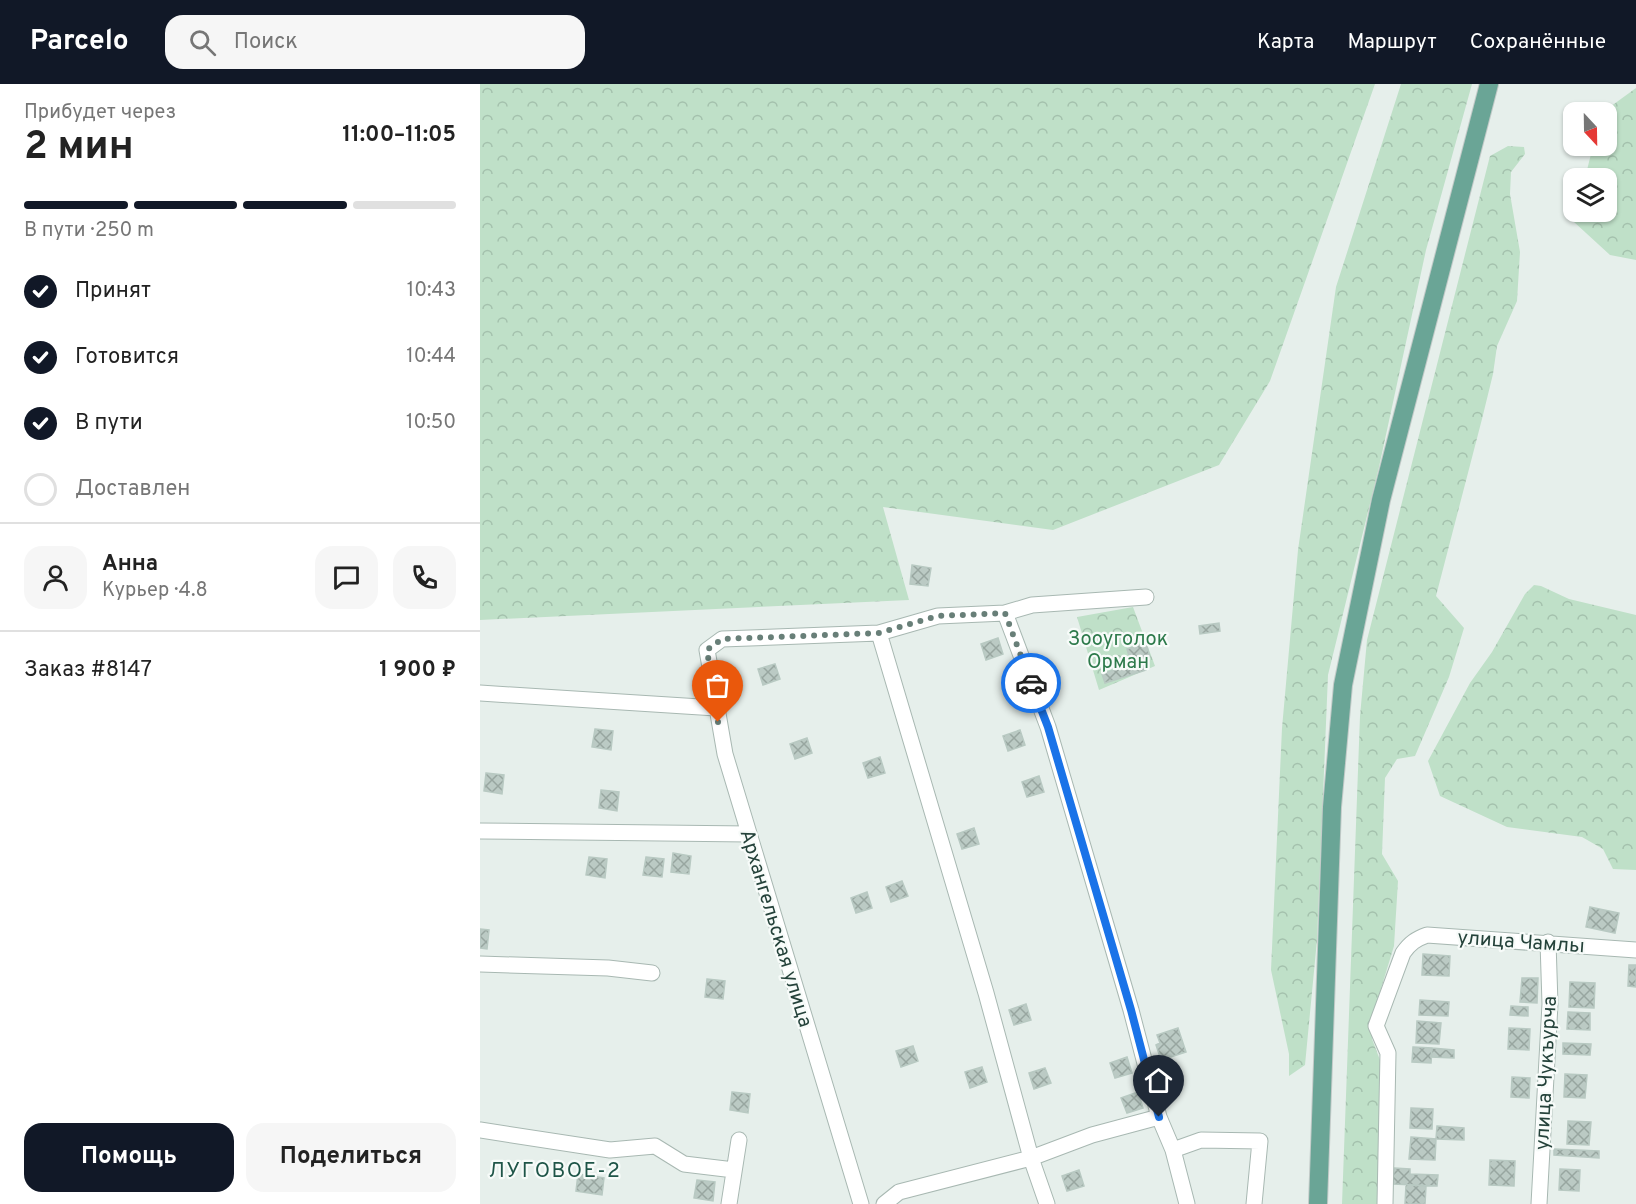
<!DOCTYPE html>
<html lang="ru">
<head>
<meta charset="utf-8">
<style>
  :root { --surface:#fff; --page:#f6f6f6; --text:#222; --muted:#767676; --line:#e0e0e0; --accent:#111827 }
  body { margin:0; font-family:Overpass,sans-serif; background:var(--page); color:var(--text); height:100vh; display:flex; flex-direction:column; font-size:22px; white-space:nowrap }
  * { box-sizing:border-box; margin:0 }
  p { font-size:20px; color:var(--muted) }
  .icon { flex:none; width:33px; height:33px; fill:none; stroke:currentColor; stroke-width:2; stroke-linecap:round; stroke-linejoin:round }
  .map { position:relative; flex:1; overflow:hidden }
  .panel { display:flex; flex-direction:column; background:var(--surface); width:480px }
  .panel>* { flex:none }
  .needle { width:39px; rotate:158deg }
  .controls { position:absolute; left:1083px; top:18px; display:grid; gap:12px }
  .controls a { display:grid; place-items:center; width:54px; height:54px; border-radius:12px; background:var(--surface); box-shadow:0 2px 4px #0004; font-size:30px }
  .pin { position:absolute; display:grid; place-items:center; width:51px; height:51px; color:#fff; margin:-62px -26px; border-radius:50% 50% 50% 0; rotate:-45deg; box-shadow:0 0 6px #0007 }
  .pin .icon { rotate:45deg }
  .courier { position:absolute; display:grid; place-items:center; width:60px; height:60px; margin:-30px; border:4px solid #1a73e8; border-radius:50%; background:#fff; color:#222; box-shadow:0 2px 8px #0007 }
  .head em { font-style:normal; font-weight:700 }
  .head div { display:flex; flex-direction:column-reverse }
  .head { display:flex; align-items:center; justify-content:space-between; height:102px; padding:0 24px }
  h1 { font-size:39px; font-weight:700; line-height:45px }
  .bar { display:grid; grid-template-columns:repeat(4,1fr); gap:9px 6px; align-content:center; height:72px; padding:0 24px }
  .bar i { height:8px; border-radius:4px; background:var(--line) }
  .bar .selected { background:var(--accent) }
  .bar p { grid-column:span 4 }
  .line { display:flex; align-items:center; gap:15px; padding:0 24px; border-top:2px solid var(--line) }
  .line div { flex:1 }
  .round { display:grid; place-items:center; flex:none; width:63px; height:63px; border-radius:18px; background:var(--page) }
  ol { padding:0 24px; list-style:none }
  li { display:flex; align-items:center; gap:18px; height:66px }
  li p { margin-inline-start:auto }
  li .icon { padding:6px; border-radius:50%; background:var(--accent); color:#fff; stroke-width:4 }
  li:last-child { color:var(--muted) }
  li i { width:33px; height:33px; border:3px solid var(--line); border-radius:50% }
  .primary-button { display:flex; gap:12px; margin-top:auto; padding:12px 24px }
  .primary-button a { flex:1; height:69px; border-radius:18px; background:var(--accent); color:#fff; font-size:24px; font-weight:700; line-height:69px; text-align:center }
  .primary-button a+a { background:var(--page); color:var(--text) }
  header { display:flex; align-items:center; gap:36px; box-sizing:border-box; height:84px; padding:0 30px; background:var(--accent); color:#fff }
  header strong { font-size:28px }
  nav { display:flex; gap:33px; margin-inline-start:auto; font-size:21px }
  .search { width:420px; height:54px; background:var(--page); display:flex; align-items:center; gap:15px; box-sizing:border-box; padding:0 21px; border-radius:18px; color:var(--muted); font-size:22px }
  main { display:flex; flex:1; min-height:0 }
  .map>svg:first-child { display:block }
  .forest { fill:url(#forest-crowns) }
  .building { fill:url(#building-cross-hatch); stroke:#b8c9c2; stroke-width:1.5 }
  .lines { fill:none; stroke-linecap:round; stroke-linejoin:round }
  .minor-casing { stroke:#a8b8b2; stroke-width:17 }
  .major-casing { stroke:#c2cac8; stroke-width:20 }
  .minor { stroke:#fff; stroke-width:15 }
  .major { stroke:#6aa596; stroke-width:18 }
  .done { stroke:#687f78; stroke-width:6; stroke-dasharray:0 10.8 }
  .route { stroke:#1a73e8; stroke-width:8 }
  .labels { text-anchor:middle; stroke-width:4.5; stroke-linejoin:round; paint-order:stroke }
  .park-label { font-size:20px; fill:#2d7a4b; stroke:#f7fbf9 }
  .street-label { font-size:20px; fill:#24423a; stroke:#f7fbf9 }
  .neighbourhood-label { font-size:21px; letter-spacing:1.5px; fill:#1f5548; stroke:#f7fbf9 }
</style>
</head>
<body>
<header>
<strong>Parcelo</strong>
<div class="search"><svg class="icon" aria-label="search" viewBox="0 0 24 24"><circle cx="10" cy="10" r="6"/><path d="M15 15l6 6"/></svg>Поиск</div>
<nav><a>Карта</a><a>Маршрут</a><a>Сохранённые</a></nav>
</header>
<main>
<section class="panel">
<div class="head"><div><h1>2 мин</h1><p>Прибудет через</p></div><em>11:00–11:05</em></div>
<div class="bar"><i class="selected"></i><i class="selected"></i><i class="selected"></i><i></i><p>В пути · 250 m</p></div>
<ol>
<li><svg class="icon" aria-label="check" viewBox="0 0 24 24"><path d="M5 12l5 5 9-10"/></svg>Принят<p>10:43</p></li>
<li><svg class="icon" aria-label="check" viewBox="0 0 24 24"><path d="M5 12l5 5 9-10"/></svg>Готовится<p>10:44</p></li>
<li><svg class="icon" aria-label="check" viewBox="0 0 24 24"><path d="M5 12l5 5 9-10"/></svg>В пути<p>10:50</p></li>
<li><i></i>Доставлен</li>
</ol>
<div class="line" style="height:108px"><a class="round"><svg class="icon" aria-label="person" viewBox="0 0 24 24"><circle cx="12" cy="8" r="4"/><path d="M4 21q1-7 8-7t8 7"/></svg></a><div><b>Анна</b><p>Курьер · 4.8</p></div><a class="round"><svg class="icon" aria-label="chat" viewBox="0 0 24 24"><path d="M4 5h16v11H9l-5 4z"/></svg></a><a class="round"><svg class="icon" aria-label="phone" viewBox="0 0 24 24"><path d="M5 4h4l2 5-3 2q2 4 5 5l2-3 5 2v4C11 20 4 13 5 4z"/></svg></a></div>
<div class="line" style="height:78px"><div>Заказ #8147</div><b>1 900 ₽</b></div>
<div class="primary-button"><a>Помощь</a><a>Поделиться</a></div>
</section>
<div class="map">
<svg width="1156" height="1120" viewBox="0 0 1156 1120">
  <defs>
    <pattern id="forest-crowns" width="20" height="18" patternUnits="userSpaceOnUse" patternTransform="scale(1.5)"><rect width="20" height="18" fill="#bfe0c8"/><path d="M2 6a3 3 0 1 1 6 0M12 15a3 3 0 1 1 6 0" fill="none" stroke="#a4c1ad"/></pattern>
    <pattern id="building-cross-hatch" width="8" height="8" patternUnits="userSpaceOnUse" patternTransform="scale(1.5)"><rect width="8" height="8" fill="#bbcac4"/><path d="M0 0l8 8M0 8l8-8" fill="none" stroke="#98a6a0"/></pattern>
  </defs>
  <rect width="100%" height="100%" fill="#e6efeb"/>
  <path class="forest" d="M0 0H895L790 297 739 381 573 446 403 423 429 516 0 536Z
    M921 0H992L946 166 899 383 848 591 837 856 825 981 809 992V970L791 886 802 644 818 466 856 203Z
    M1156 4V176L1130 171 1094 138 1096 128H1126V94H1105L1113 62H1126V28H1123Z
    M1028 62 1044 63 1045 70 1031 88 1030 110 1040 168 1037 217 1017 262 1013 290 1002 335 956 512 984 544 969 593 935 672 917 675 905 694 902 770 918 797 914 862 892 934V955L900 976V1120H862L880 632 887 556 1010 72Z
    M1054 501 1061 502 1089 515 1156 531V786L1133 785 1123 765 1102 753 1027 743 960 712 948 677 990 599 1012 568 1045 510Z
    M653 523 675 582 619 606 597 533Z"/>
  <path class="building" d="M432 481 451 484 448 502 430 500Z
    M739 539 740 547 720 550 719 542Z
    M518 554 523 570 506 576 501 560Z
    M666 559 670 573 651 579 647 565Z
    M663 576 666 586 625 599 622 590Z
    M295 580 300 595 283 601 278 585Z
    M115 645 133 647 131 666 112 663Z
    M540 646 545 661 528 667 523 652Z
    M327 654 332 669 315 675 310 660Z
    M400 673 405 689 388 694 383 679Z
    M6 689 24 691 22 710 4 707Z
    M559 692 564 708 547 713 542 698Z
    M121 706 139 708 137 727 119 724Z
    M494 744 499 760 482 765 477 750Z
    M193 769 211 772 209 790 191 788Z
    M109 773 127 775 125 794 106 791Z
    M166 773 184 775 182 793 163 791Z
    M422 797 428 812 411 818 406 803Z
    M387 808 392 824 376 829 371 814Z
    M1110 823 1139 829 1135 849 1106 843Z
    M0 845 9 846 7 865 0 864Z
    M943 870 970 872 969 892 942 891Z
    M1149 881H1156V903L1148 902Z
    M1042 894H1058L1057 919 1040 918Z
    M227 895 245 897 243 915 225 913Z
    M1090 898 1115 899 1114 924 1089 923Z
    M940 916 969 918 968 932 939 931Z
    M546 920 551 936 534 941 529 926Z
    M1031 922 1048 923V932L1030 931Z
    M1088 928 1110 929V946L1087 945Z
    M937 937 961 939 959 960 936 959Z
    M698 944 706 968 681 976 676 961 680 959 677 951Z
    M1029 944 1050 945 1049 966 1028 965Z
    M1083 959 1111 960 1110 971 1083 970Z
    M433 962 438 977 421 983 416 967Z
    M933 963 952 964 951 979 932 978Z
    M952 964 974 966V974L951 973Z
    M647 973 652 989 635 994 630 979Z
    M502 983 507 998 490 1004 485 988Z
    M565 984 571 999 554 1005 549 989Z
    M1085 990 1107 991 1105 1014 1084 1013Z
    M1032 993 1050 994 1049 1014 1031 1013Z
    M252 1008 270 1010 268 1029 250 1026Z
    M658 1008 663 1024 647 1029 641 1014Z
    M931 1024 953 1025 952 1045 930 1044Z
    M1088 1037 1111 1038 1109 1061 1087 1060Z
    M957 1042 984 1044V1056L956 1055Z
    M931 1053 956 1055 955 1076 929 1075Z
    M1074 1065 1119 1067V1074L1074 1071Z
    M1010 1076 1035 1077 1034 1102 1009 1101Z
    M914 1084 930 1085V1090L958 1091 957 1102 913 1100Z
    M1080 1085 1100 1086 1099 1107 1079 1106Z
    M599 1086 604 1102 587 1107 582 1092Z
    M98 1090 124 1094 122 1111 96 1107Z
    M217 1096 235 1098 233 1117 214 1114Z
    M926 1101 946 1102 945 1120H925Z"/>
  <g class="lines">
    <g class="minor-casing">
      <path id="minor" d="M525 529 568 643 651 926 679 1033 693 1066 721 1056 780 1057 774 1120
        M399 549 506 909 551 1074 567 1120
        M0 609 236 624
        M0 747 269 750
        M0 880 128 884 172 889
        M0 1046 130 1066 175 1062 204 1080 254 1086
        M693 1066 707 1120
        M249 1120 259 1056
        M381 1120 245 670 227 566 242 555 399 549 458 532 525 529 552 521 666 513
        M404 1120 419 1108 551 1074 612 1051 679 1033
        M905 1120 908 969 896 942 923 869C930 859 936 855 947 851L1156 866
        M1059 1120 1070 920 1068 858"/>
    </g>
    <g class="major-casing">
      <path id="major" d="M838 1120 852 723 863 601 901 416 1009 0"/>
    </g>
    <use href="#minor" class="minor"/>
    <use href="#major" class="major"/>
  </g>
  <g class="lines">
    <path class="done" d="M238 638 227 566 242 555 399 549 458 532 525 529 551 599"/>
    <path class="route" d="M551 599 568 643 651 926 679 1033"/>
  </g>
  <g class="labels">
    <g class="park-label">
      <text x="638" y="561">Зооуголок<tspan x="638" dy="23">Орман</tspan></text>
    </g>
    <g class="street-label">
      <text transform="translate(297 844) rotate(73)" y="7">Архангельская улица</text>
      <text transform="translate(1041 857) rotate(4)" y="7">улица Чамлы</text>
      <text transform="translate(1065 989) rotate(-87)" y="7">улица Чукъурча</text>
    </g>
    <g class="neighbourhood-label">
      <text x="75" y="1093">ЛУГОВОЕ-2</text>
    </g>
  </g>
</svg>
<div class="controls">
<a><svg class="needle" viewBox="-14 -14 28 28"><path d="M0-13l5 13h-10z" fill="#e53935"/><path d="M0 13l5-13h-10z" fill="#767676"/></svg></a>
<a><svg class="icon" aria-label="layers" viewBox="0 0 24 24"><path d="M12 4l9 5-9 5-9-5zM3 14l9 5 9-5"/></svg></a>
</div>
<div class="pin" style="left:238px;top:638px;background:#ea580c"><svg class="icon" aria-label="bag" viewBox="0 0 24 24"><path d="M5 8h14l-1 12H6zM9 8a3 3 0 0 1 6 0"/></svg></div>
<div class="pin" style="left:679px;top:1033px;background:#1f2937"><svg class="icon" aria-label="home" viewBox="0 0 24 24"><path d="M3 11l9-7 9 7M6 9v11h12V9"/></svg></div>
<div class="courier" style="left:551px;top:599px"><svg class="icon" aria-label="car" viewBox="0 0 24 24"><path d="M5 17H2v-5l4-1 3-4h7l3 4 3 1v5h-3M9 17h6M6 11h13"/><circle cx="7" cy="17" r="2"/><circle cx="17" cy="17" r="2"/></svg></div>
</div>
</main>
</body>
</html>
